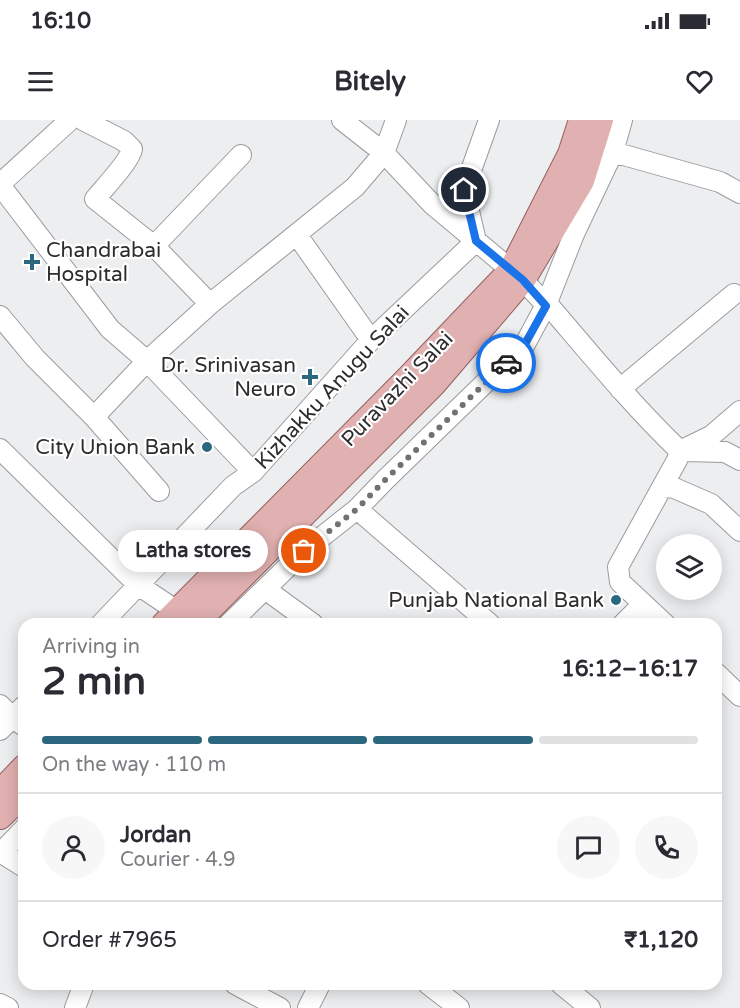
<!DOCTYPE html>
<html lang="en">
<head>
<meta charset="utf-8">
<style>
  :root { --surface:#fff; --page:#f7f7f7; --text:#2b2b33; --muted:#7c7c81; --line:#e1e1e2; --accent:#2b677e }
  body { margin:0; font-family:"Varela Round",sans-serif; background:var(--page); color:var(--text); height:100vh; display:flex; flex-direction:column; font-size:22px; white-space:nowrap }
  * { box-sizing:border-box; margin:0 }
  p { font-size:20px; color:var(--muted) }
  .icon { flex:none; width:33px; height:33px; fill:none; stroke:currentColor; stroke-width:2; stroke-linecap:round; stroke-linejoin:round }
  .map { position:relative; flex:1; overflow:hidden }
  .drawer { position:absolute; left:18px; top:498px; width:704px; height:372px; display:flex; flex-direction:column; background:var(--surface); border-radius:18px; box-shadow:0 3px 15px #0003 }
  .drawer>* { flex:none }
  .fabs { position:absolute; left:656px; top:414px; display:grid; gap:12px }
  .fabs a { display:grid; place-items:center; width:66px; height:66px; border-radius:50%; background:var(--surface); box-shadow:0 3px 15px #0003; font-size:30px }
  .pin { position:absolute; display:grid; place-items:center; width:51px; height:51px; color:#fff; margin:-26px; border:3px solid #fff; border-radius:50%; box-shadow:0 2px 6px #0007 }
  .courier { position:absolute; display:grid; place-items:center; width:60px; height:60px; margin:-30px; border:4px solid #1a73e8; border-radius:50%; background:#fff; color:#222; box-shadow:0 2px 8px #0007 }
  .bubble { position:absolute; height:42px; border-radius:21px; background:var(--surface); box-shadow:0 3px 15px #0003; font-size:20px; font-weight:700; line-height:42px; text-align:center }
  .overview em { font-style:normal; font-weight:700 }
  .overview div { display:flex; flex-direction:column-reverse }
  .overview { display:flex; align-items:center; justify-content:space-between; height:102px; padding:0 24px }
  h1 { font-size:39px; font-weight:700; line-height:45px }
  .bar { display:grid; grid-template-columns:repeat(4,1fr); gap:9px 6px; align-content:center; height:72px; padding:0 24px }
  .bar i { height:8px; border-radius:4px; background:var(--line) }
  .bar .current { background:var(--accent) }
  .bar p { grid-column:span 4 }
  .line { display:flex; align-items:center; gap:15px; padding:0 24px; border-top:2px solid var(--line) }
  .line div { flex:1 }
  .round { display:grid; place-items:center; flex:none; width:63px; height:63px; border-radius:32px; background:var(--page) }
  .status { display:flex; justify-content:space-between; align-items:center; height:42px; padding:0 30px; background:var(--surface); direction:ltr }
  .status svg { height:16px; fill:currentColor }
  header { display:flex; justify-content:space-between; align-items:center; height:78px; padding:0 24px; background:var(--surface); font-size:27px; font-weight:700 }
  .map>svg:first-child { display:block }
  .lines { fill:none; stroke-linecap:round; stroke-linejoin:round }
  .minor-casing { stroke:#9a9b9d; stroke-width:22 }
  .major-casing { stroke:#956060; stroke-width:26 }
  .minor { stroke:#fff; stroke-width:20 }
  .major { stroke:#e1b0b0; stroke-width:24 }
  .done { stroke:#707172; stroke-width:6; stroke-dasharray:0 10.8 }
  .route { stroke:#1a73e8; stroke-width:8 }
  .poi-dot { fill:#2b677e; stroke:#fff; stroke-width:2 }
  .labels { text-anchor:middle; stroke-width:4.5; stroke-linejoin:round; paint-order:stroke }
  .poi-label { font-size:21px; fill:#2d2d2e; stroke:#fff; text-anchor:end }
  .street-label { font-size:21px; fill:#2d2d2e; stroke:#fff }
</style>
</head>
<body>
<div class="status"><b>16:10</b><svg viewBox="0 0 49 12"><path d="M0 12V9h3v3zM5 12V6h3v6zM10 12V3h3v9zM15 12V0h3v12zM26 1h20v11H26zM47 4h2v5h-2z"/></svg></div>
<header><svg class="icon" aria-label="menu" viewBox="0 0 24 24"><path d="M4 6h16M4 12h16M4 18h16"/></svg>Bitely<svg class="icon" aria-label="heart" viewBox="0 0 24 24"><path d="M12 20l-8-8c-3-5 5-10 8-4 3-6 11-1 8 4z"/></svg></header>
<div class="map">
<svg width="740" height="888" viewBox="0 0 740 888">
  <rect width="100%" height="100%" fill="#edeef0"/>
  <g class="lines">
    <g class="minor-casing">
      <path id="minor" d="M83 0 124 21 132 29C130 41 104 68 95 79L154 126 210 184
        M342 0 384 33 432 84 523 160 546 185 551 188C593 237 633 286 680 331L677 340 618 447 620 462 665 504
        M603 31 613 32 720 62 740 73
        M0 64 70 0
        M0 65 110 209 147 241 253 352
        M297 115 371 220
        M154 126 241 35
        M0 196 35 238 94 297 159 371
        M620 269 734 174
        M94 297 147 241 210 184 355 67 384 33 396 0
        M0 329 138 465 177 491
        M680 331 711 316 740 291
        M685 331 725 332 740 340
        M662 368 672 367 711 384 740 411
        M357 389 490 504
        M265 469 313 504
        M101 504 233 366 253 352 371 220 476 121 464 70 489 0
        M229 504 304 431 357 389 386 359 525 224 546 185 574 114 613 32 622 0
        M623 504 643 484
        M716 553 740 576
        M0 585 13 598 24 606
        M0 610 24 586
        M0 732 24 747
        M0 734 24 709
        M235 864 280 888
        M428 864 459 888
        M561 864 590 888
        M0 884 8 888
        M75 888 84 864
        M308 888 320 864"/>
    </g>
    <g class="major-casing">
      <path id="major" d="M164 504 407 259 511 150 570 34 581 0
        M195 504 434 264 523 160 582 61 601 0
        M0 672 24 647
        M0 697 24 674"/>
    </g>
    <use href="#minor" class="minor"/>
    <use href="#major" class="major"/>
  </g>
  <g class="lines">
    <path class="done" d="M304 431 357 389 386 359 506 243"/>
    <path class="route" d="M464 70 476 121 523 160 546 186 525 224 506 243"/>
  </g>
  <g class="poi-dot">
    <path d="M29 133h6v6h6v6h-6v6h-6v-6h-6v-6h6z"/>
    <path d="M307 248h6v6h6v6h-6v6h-6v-6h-6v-6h6z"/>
    <circle cx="207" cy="327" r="6"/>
    <circle cx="616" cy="480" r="6"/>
  </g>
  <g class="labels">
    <g class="poi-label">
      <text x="46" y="137" text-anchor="start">Chandrabai<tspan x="46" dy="24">Hospital</tspan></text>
      <text x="296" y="252">Dr. Srinivasan<tspan x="296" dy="24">Neuro</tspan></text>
      <text x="195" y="334">City Union Bank</text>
      <text x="604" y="487">Punjab National Bank</text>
    </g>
    <g class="street-label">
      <text transform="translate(332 267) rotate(-47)" y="7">Kizhakku Anugu Salai</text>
      <text transform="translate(397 269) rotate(-46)" y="7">Puravazhi Salai</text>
    </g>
  </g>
</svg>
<div class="fabs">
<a><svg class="icon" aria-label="layers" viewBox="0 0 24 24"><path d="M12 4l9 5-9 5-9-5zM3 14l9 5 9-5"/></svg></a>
</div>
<div class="pin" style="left:304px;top:431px;background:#ea580c"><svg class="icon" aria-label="bag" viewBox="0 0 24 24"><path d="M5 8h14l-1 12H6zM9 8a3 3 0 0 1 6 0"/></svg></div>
<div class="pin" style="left:464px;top:70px;background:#1f2937"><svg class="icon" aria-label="home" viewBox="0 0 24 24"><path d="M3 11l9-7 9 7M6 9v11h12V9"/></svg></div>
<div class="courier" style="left:506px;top:243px"><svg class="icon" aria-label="car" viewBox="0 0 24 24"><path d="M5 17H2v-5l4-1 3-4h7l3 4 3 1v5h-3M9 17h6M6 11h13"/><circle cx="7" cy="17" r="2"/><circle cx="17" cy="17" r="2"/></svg></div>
<div class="bubble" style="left:118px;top:410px;width:150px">Latha stores</div>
<section class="drawer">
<div class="overview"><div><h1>2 min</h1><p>Arriving in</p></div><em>16:12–16:17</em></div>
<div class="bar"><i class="current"></i><i class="current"></i><i class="current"></i><i></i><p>On the way · 110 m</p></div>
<div class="line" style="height:108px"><a class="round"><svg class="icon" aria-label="person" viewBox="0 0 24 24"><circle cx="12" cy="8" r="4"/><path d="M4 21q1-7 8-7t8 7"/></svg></a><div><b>Jordan</b><p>Courier · 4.9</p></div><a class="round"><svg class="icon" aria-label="chat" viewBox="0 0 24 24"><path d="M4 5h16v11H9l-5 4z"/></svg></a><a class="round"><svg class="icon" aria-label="phone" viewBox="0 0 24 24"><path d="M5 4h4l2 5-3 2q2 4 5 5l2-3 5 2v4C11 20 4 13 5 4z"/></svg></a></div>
<div class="line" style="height:78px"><div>Order #7965</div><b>₹1,120</b></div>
</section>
</div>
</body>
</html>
